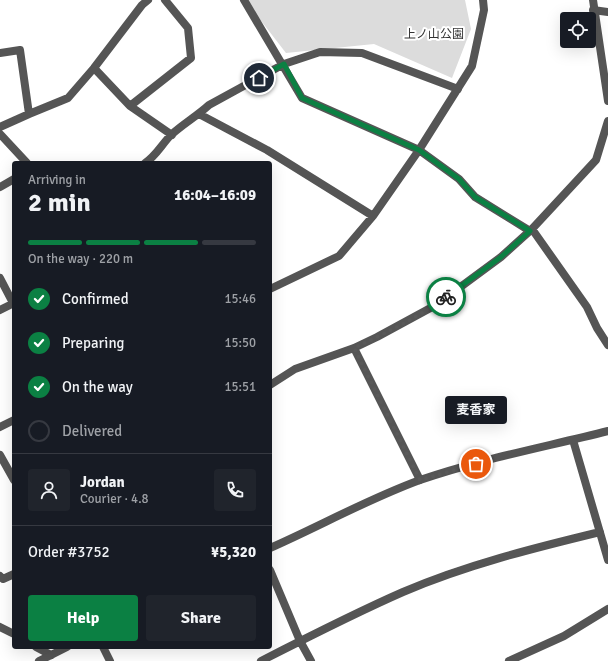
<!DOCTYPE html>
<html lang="en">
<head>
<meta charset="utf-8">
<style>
  :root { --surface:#171b24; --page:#20242c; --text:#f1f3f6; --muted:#9ea1a6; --line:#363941; --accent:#0b8043 }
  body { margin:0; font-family:Signika,"Noto Sans JP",sans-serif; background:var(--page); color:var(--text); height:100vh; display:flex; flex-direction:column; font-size:15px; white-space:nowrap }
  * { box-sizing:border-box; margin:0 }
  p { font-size:13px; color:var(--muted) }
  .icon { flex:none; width:22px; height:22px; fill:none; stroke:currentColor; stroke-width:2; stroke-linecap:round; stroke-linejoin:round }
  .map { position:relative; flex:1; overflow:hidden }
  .side { position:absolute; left:12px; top:161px; width:260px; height:488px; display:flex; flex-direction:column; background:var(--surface); border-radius:4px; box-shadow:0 4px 16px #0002 }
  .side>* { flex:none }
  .buttons { position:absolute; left:560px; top:12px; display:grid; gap:8px }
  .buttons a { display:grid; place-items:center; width:36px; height:36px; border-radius:4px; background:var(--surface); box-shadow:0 4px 16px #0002; font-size:20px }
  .pin { position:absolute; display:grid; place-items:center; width:34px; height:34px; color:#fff; margin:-17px; border:2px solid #fff; border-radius:50%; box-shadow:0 1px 4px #0007 }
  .courier { position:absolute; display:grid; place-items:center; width:40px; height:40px; margin:-20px; border:3px solid #0b8043; border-radius:50%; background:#fff; color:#222; box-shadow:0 1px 5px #0007 }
  .bubble { position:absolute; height:28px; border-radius:4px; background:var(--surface); box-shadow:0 4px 16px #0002; font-size:13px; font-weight:700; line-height:28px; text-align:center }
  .summary em { font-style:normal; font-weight:700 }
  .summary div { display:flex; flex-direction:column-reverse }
  .summary { display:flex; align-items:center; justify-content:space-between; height:68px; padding:0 16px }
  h1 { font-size:26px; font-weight:700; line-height:30px }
  .bar { display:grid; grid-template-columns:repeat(4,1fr); gap:6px 4px; align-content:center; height:48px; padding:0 16px }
  .bar i { height:5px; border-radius:3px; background:var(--line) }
  .bar .current { background:var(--accent) }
  .bar p { grid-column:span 4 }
  .line { display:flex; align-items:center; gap:10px; padding:0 16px; border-top:1px solid var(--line) }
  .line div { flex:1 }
  .round { display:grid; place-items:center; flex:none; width:42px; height:42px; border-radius:4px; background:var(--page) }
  ol { padding:0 16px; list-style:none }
  li { display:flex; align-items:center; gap:12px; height:44px }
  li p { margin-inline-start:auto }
  li .icon { padding:4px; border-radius:50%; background:var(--accent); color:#fff; stroke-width:4 }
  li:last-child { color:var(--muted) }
  li i { width:22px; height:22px; border:2px solid var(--line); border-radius:50% }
  .primary-button { display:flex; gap:8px; margin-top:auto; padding:8px 16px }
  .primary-button a { flex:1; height:46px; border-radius:4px; background:var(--accent); color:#fff; font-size:16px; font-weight:700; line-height:46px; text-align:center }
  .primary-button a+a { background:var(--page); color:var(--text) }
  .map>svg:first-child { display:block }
  .green { fill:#dcdcdc }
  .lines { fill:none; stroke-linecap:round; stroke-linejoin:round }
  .minor { stroke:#555; stroke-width:8 }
  .tertiary { stroke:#555; stroke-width:8 }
  .done { stroke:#595959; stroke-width:4; stroke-dasharray:0 7.2 }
  .route { stroke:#0b8043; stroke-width:5 }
  .labels { text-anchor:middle; stroke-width:4; stroke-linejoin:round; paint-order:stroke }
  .park-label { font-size:12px; fill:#333; stroke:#fff }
</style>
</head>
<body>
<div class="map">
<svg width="608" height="661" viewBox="0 0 608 661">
  <rect width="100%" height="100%" fill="#fff"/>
  <path class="green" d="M245 0H465L471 29 452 78 374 44 286 53Z"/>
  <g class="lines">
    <path class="minor" d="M244 0 302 98 419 150 459 179 475 197 530 231
      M593 10 608 12
      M0 53 20 50 29 114
      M94 68 130 106 172 135
      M130 106 191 58 188 28 165 0
      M199 114 267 150 373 216
      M0 127 29 114 68 98 94 68 142 5 148 0
      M0 134 27 163
      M145 163C156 156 162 144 171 135 183 124 197 116 209 105L284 64 320 52 362 53 458 89
      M0 187 14 179
      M532 229 587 307 597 328 608 345
      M0 278 13 303
      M270 289 339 256 373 216 419 150 472 66 484 10 483 0
      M0 310 14 303
      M354 348 420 480
      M270 385 295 369 354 348 377 337 436 305 501 257 532 229 596 160 608 121
      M0 427 14 420
      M573 440 608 560
      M0 455 14 480
      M270 570 300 641 311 661
      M0 576 3 579 14 574
      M0 627 14 634
      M36 647 51 655
      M103 647 110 661
      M261 661C308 637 355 613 403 592 466 565 534 548 600 532
      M509 661 564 636 608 609"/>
    <path class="tertiary" d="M593 0 608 101
      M270 548C320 526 368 499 420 480 481 459 545 447 608 431
      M39 661 67 647"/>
  </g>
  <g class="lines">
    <path class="done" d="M446 297C419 317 386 333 354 348L420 480 476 464"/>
    <path class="route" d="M259 78 284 64 302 98 419 150 459 179 475 197 530 231 501 257 446 297"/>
  </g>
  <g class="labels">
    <g class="park-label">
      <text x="434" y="38">上ノ山公園</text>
    </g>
  </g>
</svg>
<div class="buttons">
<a><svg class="icon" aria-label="locate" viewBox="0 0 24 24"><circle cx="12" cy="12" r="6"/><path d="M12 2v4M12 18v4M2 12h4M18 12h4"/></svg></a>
</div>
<div class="pin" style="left:476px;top:464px;background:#ea580c"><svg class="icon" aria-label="bag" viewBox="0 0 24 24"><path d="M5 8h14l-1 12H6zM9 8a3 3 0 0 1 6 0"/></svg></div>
<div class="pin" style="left:259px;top:78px;background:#1f2937"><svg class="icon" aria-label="home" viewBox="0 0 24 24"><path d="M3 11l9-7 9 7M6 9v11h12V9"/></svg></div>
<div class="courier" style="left:446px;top:297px"><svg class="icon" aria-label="bike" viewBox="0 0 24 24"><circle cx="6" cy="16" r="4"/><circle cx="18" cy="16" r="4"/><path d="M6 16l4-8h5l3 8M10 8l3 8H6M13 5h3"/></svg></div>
<div class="bubble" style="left:445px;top:396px;width:62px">麦香家</div>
<section class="side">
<div class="summary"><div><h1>2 min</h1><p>Arriving in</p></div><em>16:04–16:09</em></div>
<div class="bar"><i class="current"></i><i class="current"></i><i class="current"></i><i></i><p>On the way · 220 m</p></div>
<ol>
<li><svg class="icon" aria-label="check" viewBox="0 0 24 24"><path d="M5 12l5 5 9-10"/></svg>Confirmed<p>15:46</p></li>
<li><svg class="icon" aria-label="check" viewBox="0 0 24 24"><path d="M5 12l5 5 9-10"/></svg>Preparing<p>15:50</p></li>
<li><svg class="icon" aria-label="check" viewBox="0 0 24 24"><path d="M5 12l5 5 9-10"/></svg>On the way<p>15:51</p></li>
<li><i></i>Delivered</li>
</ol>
<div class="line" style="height:72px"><a class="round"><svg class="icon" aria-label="person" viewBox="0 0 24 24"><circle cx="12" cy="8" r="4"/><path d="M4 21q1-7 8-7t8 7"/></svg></a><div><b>Jordan</b><p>Courier · 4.8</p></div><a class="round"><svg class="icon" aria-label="phone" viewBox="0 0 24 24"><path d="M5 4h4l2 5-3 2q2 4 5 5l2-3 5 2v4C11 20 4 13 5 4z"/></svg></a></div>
<div class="line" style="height:52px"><div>Order #3752</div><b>¥5,320</b></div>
<div class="primary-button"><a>Help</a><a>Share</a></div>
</section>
</div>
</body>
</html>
